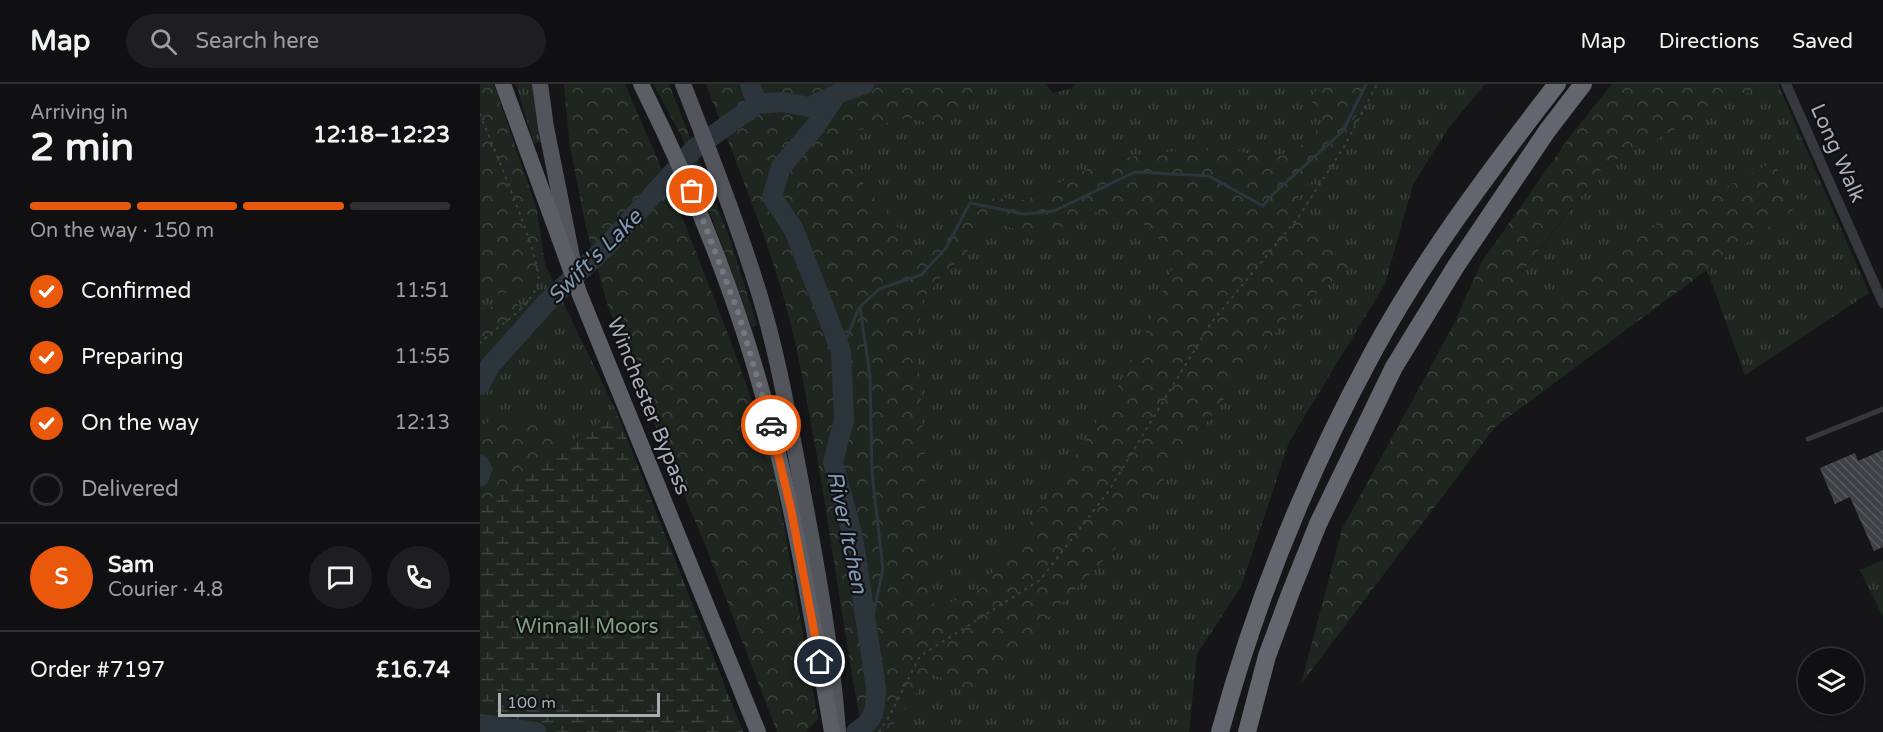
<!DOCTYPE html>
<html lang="en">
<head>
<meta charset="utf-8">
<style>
  :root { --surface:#101012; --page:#1e1e20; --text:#f1f3f6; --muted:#9c9d9f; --line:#303032; --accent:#ea580c }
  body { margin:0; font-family:"Varela Round",sans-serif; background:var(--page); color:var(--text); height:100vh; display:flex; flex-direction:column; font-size:22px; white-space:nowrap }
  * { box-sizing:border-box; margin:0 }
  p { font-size:20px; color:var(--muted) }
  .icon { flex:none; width:33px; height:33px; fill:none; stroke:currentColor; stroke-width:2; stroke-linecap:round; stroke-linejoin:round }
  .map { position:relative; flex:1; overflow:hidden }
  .details { display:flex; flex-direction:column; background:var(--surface); width:480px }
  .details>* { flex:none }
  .tools { position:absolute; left:1318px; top:564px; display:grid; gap:12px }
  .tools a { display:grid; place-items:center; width:66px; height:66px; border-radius:50%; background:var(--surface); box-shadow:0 3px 9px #0003,0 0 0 2px var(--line); font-size:30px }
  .scale { position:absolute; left:18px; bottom:15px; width:162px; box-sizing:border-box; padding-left:6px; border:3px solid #a8adb8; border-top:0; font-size:16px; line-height:21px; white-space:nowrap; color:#a8adb8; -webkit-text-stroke:4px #111113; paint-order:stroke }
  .pin { position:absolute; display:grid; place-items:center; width:51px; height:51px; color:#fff; margin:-26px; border:3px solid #fff; border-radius:50%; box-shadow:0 2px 6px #0007 }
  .courier { position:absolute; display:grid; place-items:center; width:60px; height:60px; margin:-30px; border:4px solid #ea580c; border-radius:50%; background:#fff; color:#222; box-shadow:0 2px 8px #0007 }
  .overview em { font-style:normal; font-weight:700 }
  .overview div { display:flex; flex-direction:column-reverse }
  .overview { display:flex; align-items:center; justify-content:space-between; height:102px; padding:0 30px }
  h1 { font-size:39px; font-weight:700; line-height:45px }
  .bar { display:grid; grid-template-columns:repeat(4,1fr); gap:9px 6px; align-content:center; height:72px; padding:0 30px }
  .bar i { height:8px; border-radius:4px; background:var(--line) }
  .bar .on { background:var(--accent) }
  .bar p { grid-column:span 4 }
  .line { display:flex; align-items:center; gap:15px; padding:0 30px; border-top:2px solid var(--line) }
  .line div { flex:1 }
  .round { display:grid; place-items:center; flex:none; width:63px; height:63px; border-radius:32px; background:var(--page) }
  ol { padding:0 30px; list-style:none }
  li { display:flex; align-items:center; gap:18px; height:66px }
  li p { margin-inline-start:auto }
  li .icon { padding:6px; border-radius:50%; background:var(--accent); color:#fff; stroke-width:4 }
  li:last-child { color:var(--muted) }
  li i { width:33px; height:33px; border:3px solid var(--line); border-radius:50% }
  header { display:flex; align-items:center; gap:36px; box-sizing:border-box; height:84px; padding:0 30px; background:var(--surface); border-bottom:2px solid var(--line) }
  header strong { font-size:28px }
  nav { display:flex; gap:33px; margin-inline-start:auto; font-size:21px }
  .search { width:420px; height:54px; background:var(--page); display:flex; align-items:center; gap:15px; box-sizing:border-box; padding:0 21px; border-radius:33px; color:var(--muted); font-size:22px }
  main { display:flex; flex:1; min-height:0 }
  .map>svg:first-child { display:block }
  .grass { fill:url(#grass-tufts) }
  .forest { fill:url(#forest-crowns); fill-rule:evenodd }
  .wetland { fill:url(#wetland-marsh) }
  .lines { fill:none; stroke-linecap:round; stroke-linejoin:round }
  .stream { stroke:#2c353c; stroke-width:3 }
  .river { stroke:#2c353c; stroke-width:20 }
  .building { fill:url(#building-back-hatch) }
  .path { stroke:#3d3f44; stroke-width:2; stroke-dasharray:3 4.5; stroke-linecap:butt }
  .service { stroke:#37383d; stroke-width:5 }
  .minor { stroke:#37383d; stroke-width:10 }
  .primary { stroke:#53555c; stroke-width:16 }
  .trunk { stroke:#5b5e65; stroke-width:16 }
  .motorway { stroke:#63666e; stroke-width:18 }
  .done { stroke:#757880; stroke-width:6; stroke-dasharray:0 10.8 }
  .route { stroke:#ea580c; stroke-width:8 }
  .labels { text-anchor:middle; stroke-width:4.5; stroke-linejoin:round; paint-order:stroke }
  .street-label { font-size:21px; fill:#a8adb8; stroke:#111113 }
  .park-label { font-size:21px; fill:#7fa381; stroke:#111113 }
  .water-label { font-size:22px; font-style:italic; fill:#7f9bb3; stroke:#111113 }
</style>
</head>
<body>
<header>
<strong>Map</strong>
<div class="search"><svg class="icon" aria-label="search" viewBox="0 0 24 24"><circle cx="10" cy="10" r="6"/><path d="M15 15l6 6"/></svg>Search here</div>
<nav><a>Map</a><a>Directions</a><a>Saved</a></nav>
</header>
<main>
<section class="details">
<div class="overview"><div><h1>2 min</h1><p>Arriving in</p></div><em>12:18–12:23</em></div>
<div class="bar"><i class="on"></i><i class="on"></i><i class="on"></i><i></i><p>On the way · 150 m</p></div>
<ol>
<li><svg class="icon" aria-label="check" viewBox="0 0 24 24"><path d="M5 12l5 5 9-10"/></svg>Confirmed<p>11:51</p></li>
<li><svg class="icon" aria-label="check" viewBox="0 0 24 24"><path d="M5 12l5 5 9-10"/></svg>Preparing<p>11:55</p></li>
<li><svg class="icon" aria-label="check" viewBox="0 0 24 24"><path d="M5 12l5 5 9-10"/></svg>On the way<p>12:13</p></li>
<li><i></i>Delivered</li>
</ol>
<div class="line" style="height:108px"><b class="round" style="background:var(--accent);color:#fff">S</b><div><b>Sam</b><p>Courier · 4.8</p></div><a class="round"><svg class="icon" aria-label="chat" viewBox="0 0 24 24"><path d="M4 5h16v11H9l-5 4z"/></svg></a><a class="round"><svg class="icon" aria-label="phone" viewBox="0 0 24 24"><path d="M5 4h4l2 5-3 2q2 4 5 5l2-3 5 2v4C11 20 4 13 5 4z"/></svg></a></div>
<div class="line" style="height:78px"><div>Order #7197</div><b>£16.74</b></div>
</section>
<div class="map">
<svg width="1403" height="648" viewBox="0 0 1403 648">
  <defs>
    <pattern id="grass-tufts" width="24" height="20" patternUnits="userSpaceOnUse" patternTransform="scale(1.5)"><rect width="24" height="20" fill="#1e261f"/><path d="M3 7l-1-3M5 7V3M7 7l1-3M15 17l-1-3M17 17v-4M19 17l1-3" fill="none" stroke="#3c433d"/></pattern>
    <pattern id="forest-crowns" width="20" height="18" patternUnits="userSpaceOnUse" patternTransform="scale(1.5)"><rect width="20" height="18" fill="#1e261f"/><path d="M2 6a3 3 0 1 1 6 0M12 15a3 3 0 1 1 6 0" fill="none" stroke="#3c433d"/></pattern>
    <pattern id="wetland-marsh" width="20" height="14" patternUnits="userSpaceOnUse" patternTransform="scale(1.5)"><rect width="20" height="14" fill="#1e261f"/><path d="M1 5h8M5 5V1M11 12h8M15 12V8" fill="none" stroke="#3c433d"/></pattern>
    <pattern id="building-back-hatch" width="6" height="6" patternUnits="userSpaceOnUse" patternTransform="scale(1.5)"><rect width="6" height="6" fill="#404145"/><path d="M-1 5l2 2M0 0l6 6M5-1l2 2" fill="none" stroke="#595a5e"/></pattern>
  </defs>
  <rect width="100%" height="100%" fill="#161618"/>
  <path class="grass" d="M36 0H53L62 57 54 60Z
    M503 0H566L573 9 592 4 596 0H845L836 5 839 27 844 36 829 56 803 72 781 73 754 66 699 67 655 72 622 78 545 116 504 113 482 119 447 174 434 178 431 161 356 63 366 50 419 35 434 34 450 40 486 26 493 7Z
    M894 0H1005L970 42 933 100 905 200 809 358 761 503 717 570 709 648H407L451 589 641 458 699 374 804 237 876 176 813 120 861 60Z
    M1285 0H1298L1389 209 1265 291 1227 186 1314 125 1164 148 1070 228 1041 190 1125 81Z
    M614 128 658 136 672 146 691 169 693 183 656 271 613 345 565 417 500 505 454 527 450 471 445 434 437 256 443 215 461 193 486 169 501 146 516 138 535 145 554 155 577 147 595 133Z
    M65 181 136 327 263 648H0L64 333 43 334 19 331 0 343V206L21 210Z
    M1403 476V533L1380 486Z"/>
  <path class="forest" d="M0 0H14L57 126 65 181 48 204 21 210 0 206Z
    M84 0H145L199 125 250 255 292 374 338 635 326 648H297L228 468 165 317 127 219 105 140 89 56Z
    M173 0H189L249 152 277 241 272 243 202 53Z
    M226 0H503L493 7 486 26 467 39 450 40 434 34 419 35 366 50 356 63 431 161 434 177 447 174 482 119 504 113 545 116 622 78 655 72 699 67 754 66 781 73 803 72 829 56 843 36 839 27 832 20 836 5 845 0H894L861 60 813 120 877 176 804 237 699 374 641 458 496 609 451 590 407 648H382C358 518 343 387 315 258 296 172 257 82 226 0ZM614 128 658 136 672 146 691 169 693 183 656 271 613 345 565 417 500 505 454 527 450 471 445 434 444 362 437 256 443 215 461 193 486 169 501 146 516 138 535 145 554 155 577 147 595 133Z
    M1132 0H1285L1125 81 1041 189 1070 228 1164 148 1294 77 1314 125 1227 186 1015 343 821 600 862 445 974 240 1001 179 1091 51Z
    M33 218 49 226 0 282V225Z
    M19 331 43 334 65 333 82 365 52 385 0 499V343Z"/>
  <path class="wetland" d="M136 327 263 648H0V419L4 418Z"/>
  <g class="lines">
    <path class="stream" d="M361 267 379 224
      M389 551 403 485 392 389 390 292 380 223 399 205 441 191 466 164 490 119 544 130 574 127 655 88 729 92 783 122 793 110 863 47 886 0"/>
    <path class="river" d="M357 10 334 44 301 83 292 113 314 146 361 267 364 336 353 378 373 453 396 604C395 625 396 636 376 648
      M277 20 303 18 329 23 357 10 384 0
      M0 301 10 282 67 218 126 163 214 65 277 20 270 0
      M0 381 2 385 0 392
      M0 640 56 648"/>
  </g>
  <path class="building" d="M1403 366V463L1394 467 1370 413 1355 420 1340 384 1375 369 1378 377Z"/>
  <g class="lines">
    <path class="path" d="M0 30C10 56 65 182 58 200 48 227 19 240 0 259
      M399 648 410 631 440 572 560 496 628 408 731 239 817 135 864 63 897 0"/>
    <path class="service" d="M1328 355 1403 325"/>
    <path class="minor" d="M1306 0 1403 219"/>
    <path class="primary" d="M60 0 66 43 93 178
      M203 0C230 69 257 138 279 209 299 274 310 342 323 409 338 488 352 567 358 647"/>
    <path class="trunk" d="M23 0 100 211 278 648
      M161 0C207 93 247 188 276 287 311 405 331 527 352 648"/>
    <path class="motorway" d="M740 648C776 516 827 390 892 270 943 175 1011 85 1077 0
      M767 648 787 572 810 510 838 440 914 283 976 182 1067 47 1103 0"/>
  </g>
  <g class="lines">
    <path class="done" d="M212 107 258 228 291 341"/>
    <path class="route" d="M291 341 311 425 340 578"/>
  </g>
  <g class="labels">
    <g class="street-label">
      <text transform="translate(1358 69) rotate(66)" y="7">Long Walk</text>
      <text transform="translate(169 322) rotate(68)" y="7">Winchester Bypass</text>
    </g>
    <g class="park-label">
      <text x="107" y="549">Winnall Moors</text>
    </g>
    <g class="water-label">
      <text transform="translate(114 172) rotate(-45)" y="8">Swift's Lake</text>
      <text transform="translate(368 448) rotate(78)" y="8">River Itchen</text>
    </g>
  </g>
</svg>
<div class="tools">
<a><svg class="icon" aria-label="layers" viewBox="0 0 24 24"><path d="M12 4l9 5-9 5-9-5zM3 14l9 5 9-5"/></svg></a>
</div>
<div class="scale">100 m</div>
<div class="pin" style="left:212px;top:107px;background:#ea580c"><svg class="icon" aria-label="bag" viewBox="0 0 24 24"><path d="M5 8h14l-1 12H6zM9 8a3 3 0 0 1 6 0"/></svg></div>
<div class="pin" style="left:340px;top:578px;background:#1f2937"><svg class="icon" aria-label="home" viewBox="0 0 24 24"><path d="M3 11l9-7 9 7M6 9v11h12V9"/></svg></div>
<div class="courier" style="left:291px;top:341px"><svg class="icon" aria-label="car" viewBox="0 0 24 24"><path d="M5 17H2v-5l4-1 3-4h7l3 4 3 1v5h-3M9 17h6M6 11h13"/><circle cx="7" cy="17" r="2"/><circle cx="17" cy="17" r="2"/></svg></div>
</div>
</main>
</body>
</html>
